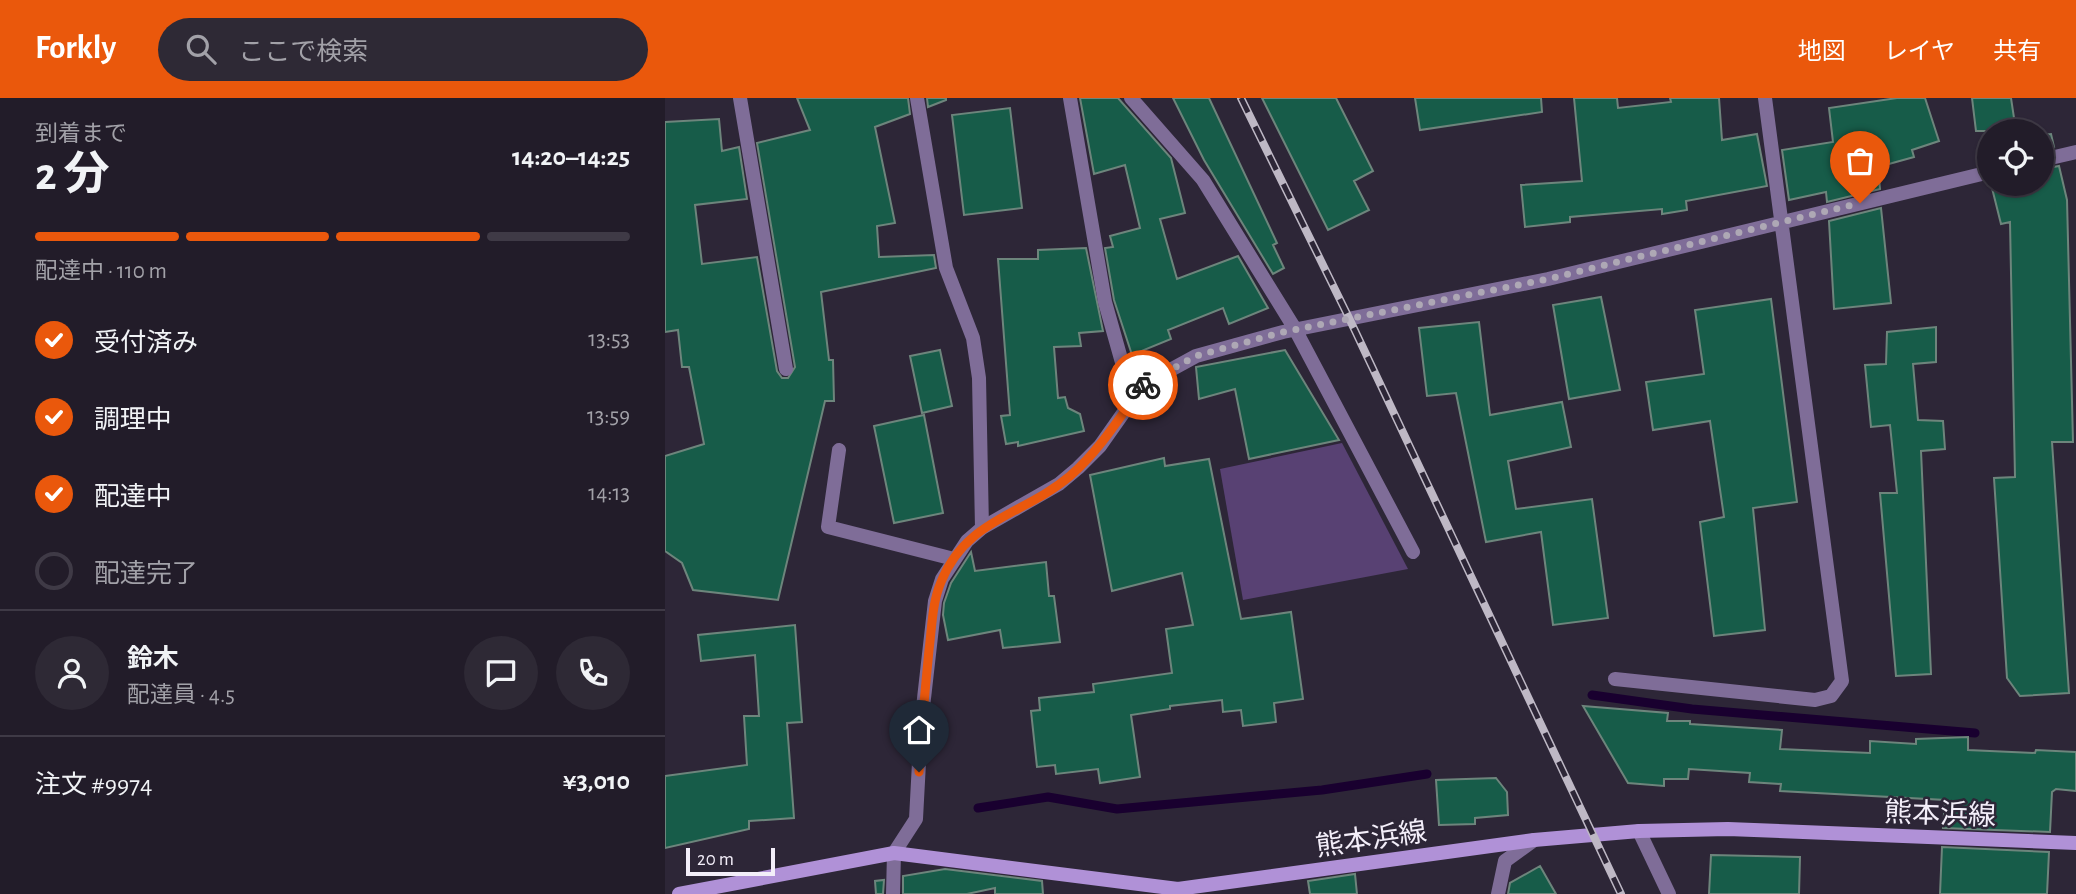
<!DOCTYPE html>
<html lang="ja">
<head>
<meta charset="utf-8">
<style>
  :root { --surface:#221c29; --page:#2e2935; --text:#f1f3f6; --muted:#a2a1a8; --line:#3f3a46; --accent:#ea580c }
  body { margin:0; font-family:"Alegreya Sans","Noto Sans JP",sans-serif; background:var(--page); color:var(--text); height:100vh; display:flex; flex-direction:column; font-size:26px; white-space:nowrap }
  * { box-sizing:border-box; margin:0 }
  p { font-size:23px; color:var(--muted) }
  .icon { flex:none; width:38px; height:38px; fill:none; stroke:currentColor; stroke-width:2; stroke-linecap:round; stroke-linejoin:round }
  .map { position:relative; flex:1; overflow:hidden }
  .side { display:flex; flex-direction:column; background:var(--surface); width:665px }
  .side>* { flex:none }
  .controls { position:absolute; left:1312px; top:21px; display:grid; gap:14px }
  .controls a { display:grid; place-items:center; width:77px; height:77px; border-radius:50%; background:var(--surface); box-shadow:0 2px 5px #0004,0 0 0 2px var(--line); font-size:35px }
  .scale { position:absolute; left:21px; bottom:18px; width:89px; box-sizing:border-box; padding-left:7px; border:4px solid #f3eef9; border-top:0; font-size:19px; line-height:24px; white-space:nowrap; color:#f3eef9; -webkit-text-stroke:5px #2d2637; paint-order:stroke }
  .pin { position:absolute; display:grid; place-items:center; width:60px; height:60px; color:#fff; margin:-72px -30px; border-radius:50% 50% 50% 0; rotate:-45deg; box-shadow:0 0 7px #0007 }
  .pin .icon { rotate:45deg }
  .courier { position:absolute; display:grid; place-items:center; width:70px; height:70px; margin:-35px; border:5px solid #ea580c; border-radius:50%; background:#fff; color:#222; box-shadow:0 2px 9px #0007 }
  .summary em { font-style:normal; font-weight:700 }
  .summary div { display:flex; flex-direction:column-reverse }
  .summary { display:flex; align-items:center; justify-content:space-between; height:119px; padding:0 35px }
  h1 { font-size:46px; font-weight:700; line-height:52px }
  .bar { display:grid; grid-template-columns:repeat(4,1fr); gap:10px 7px; align-content:center; height:84px; padding:0 35px }
  .bar i { height:9px; border-radius:5px; background:var(--line) }
  .bar .selected { background:var(--accent) }
  .bar p { grid-column:span 4 }
  .line { display:flex; align-items:center; gap:18px; padding:0 35px; border-top:2px solid var(--line) }
  .line div { flex:1 }
  .round { display:grid; place-items:center; flex:none; width:74px; height:74px; border-radius:37px; background:var(--page) }
  ol { padding:0 35px; list-style:none }
  li { display:flex; align-items:center; gap:21px; height:77px }
  li p { margin-inline-start:auto }
  li .icon { padding:7px; border-radius:50%; background:var(--accent); color:#fff; stroke-width:4 }
  li:last-child { color:var(--muted) }
  li i { width:38px; height:38px; border:4px solid var(--line); border-radius:50% }
  header { display:flex; align-items:center; gap:42px; box-sizing:border-box; height:98px; padding:0 35px; background:var(--accent); color:#fff }
  header strong { font-size:33px }
  nav { display:flex; gap:38px; margin-inline-start:auto; font-size:24px }
  .search { width:490px; height:63px; background:var(--page); display:flex; align-items:center; gap:18px; box-sizing:border-box; padding:0 24px; border-radius:38px; color:var(--muted); font-size:26px }
  main { display:flex; flex:1; min-height:0 }
  .map>svg:first-child { display:block }
  .green { fill:#584173 }
  .lines { fill:none; stroke-linecap:round; stroke-linejoin:round }
  .stream { stroke:#19002f; stroke-width:9 }
  .building { fill:#175c49; stroke:#6d857c; stroke-width:2 }
  .service { stroke:#7f6d98; stroke-width:14 }
  .minor { stroke:#7f6d98; stroke-width:14 }
  .secondary { stroke:#b091d7; stroke-width:14 }
  .rail-casing { stroke:#beb8c5; stroke-width:8 }
  .rail { stroke:#2d2637; stroke-width:5; stroke-dasharray:16; stroke-linecap:butt }
  .done { stroke:#aea8b5; stroke-width:7; stroke-dasharray:0 12.6 }
  .route { stroke:#ea580c; stroke-width:9 }
  .labels { text-anchor:middle; stroke-width:5; stroke-linejoin:round; paint-order:stroke }
  .street-label { font-size:28px; fill:#f3eef9; stroke:#2d2637 }
</style>
</head>
<body>
<header>
<strong>Forkly</strong>
<div class="search"><svg class="icon" aria-label="search" viewBox="0 0 24 24"><circle cx="10" cy="10" r="6"/><path d="M15 15l6 6"/></svg>ここで検索</div>
<nav><a>地図</a><a>レイヤ</a><a>共有</a></nav>
</header>
<main>
<section class="side">
<div class="summary"><div><h1>2 分</h1><p>到着まで</p></div><em>14:20–14:25</em></div>
<div class="bar"><i class="selected"></i><i class="selected"></i><i class="selected"></i><i></i><p>配達中 · 110 m</p></div>
<ol>
<li><svg class="icon" aria-label="check" viewBox="0 0 24 24"><path d="M5 12l5 5 9-10"/></svg>受付済み<p>13:53</p></li>
<li><svg class="icon" aria-label="check" viewBox="0 0 24 24"><path d="M5 12l5 5 9-10"/></svg>調理中<p>13:59</p></li>
<li><svg class="icon" aria-label="check" viewBox="0 0 24 24"><path d="M5 12l5 5 9-10"/></svg>配達中<p>14:13</p></li>
<li><i></i>配達完了</li>
</ol>
<div class="line" style="height:126px"><a class="round"><svg class="icon" aria-label="person" viewBox="0 0 24 24"><circle cx="12" cy="8" r="4"/><path d="M4 21q1-7 8-7t8 7"/></svg></a><div><b>鈴木</b><p>配達員 · 4.5</p></div><a class="round"><svg class="icon" aria-label="chat" viewBox="0 0 24 24"><path d="M4 5h16v11H9l-5 4z"/></svg></a><a class="round"><svg class="icon" aria-label="phone" viewBox="0 0 24 24"><path d="M5 4h4l2 5-3 2q2 4 5 5l2-3 5 2v4C11 20 4 13 5 4z"/></svg></a></div>
<div class="line" style="height:91px"><div>注文 #9974</div><b>¥3,010</b></div>
</section>
<div class="map">
<svg width="1411" height="796" viewBox="0 0 1411 796">
  <rect width="100%" height="100%" fill="#2d2637"/>
  <path class="green" d="M677 345 743 471 578 502 555 371Z"/>
  <g class="lines">
    <path class="stream" d="M927 597 1027 611 1310 635
      M313 710 383 699 452 711 657 692 762 676"/>
  </g>
  <path class="building" d="M132 0H243L245 16 210 29 230 125 212 128 214 159 269 157 271 170 156 194 164 262H168L169 303H160L113 502 28 492 17 465 0 453V358L39 346 24 269H17L13 232 0 234V24L54 21 57 53 74 49 82 101 30 107 37 166 92 159 112 273 117 280H123L130 269 92 45 145 32Z
    M262 0H281V2L263 9Z
    M415 0H453L506 60 520 115 495 121 512 181 573 158 603 210 564 226 558 210 503 232 506 241 467 257 449 202 440 150 448 149 445 138 475 130 460 67 429 76Z
    M508 0H544L612 145 608 147 619 170 608 176 539 62Z
    M597 0H671L708 73 689 83 704 112 663 132Z
    M750 0H876L877 14 755 32Z
    M909 0H952L953 10 1006 4 1005 0H1054L1057 42 1092 36 1102 88 1021 103 1022 112 997 116V111L905 119V124L860 129 856 87 917 83Z
    M1232 0H1260L1274 43 1247 52 1249 59 1213 69 1215 91 1162 104 1161 94 1124 102 1117 52 1168 44 1164 10Z
    M1307 0H1346L1351 33H1311Z
    M345 10 357 110 299 117 287 17Z
    M1386 36 1389 49 1377 52V37Z
    M1394 68 1402 102 1408 344H1387L1404 595 1355 598 1342 580 1329 380 1350 379 1345 124 1336 126 1326 86H1377V71Z
    M1216 110 1226 205 1169 211 1164 123Z
    M421 150 438 233 414 235 416 248 389 249 393 300 400 299 403 310 415 316 419 333 353 348V344L341 346 336 318 345 317 333 161H373V152Z
    M936 199 955 292 904 301 888 207Z
    M1106 201 1132 404 1088 410 1100 532 1049 538 1035 424 1059 419 1045 323 988 332 981 284 1039 276 1030 212Z
    M814 224 825 317 897 304 906 349 843 363 851 411 927 401 943 520 888 527 876 434 821 444 791 295 762 298 754 230Z
    M1271 229V264L1248 266 1253 322 1278 323 1280 351 1256 353 1266 576 1231 578 1215 395H1232L1225 327 1206 329 1200 267 1221 266 1222 234Z
    M275 252 287 308 257 315 245 258Z
    M620 252 674 342 584 361 570 291 534 301 531 269Z
    M259 317 278 415 229 425 209 328Z
    M499 360 500 368 544 361 576 521 626 514 638 601 609 605 611 624 578 628 576 612 558 614 557 602 505 608V611L466 617 475 679 435 685 433 671 391 676 390 667 372 669 366 613 375 612 374 600 429 594 428 586 507 575 501 531 528 527 517 475 447 493 425 377Z
    M306 454 310 473 381 464 384 498H389L395 544 338 550 335 532 283 542 278 517 279 505 286 485Z
    M130 527 137 624 122 625 129 720 84 723V731L0 750V678L82 667 79 618H94L90 557 36 563 33 537Z
    M918 608 1003 615 1002 623H1025V626L1117 632 1115 651 1205 655V643L1251 646V641L1303 639V652L1370 655 1371 652 1411 654V693L1391 691 1387 694 1385 734 1278 730 1280 702 1115 693 1116 686 1084 684 1085 675 1024 671 1023 681H999V688L963 685Z
    M831 680 842 694 843 717 810 720V726L774 727 771 682Z
    M1277 749 1384 754 1382 796H1275Z
    M1046 757 1135 759 1134 796H1044Z
    M875 768 891 796H843L845 785Z
    M280 771 377 783 378 796H330V790L302 796H238V778Z
    M690 776 692 796H645L643 783Z
    M219 782 218 796H211L210 783Z"/>
  <g class="lines">
    <path class="service" d="M252 0 281 170 308 240 314 280 317 430
      M174 352 163 429 289 461"/>
    <path class="minor" d="M75 0 121 271
      M405 0 440 204 458 268 465 281 478 287
      M466 0 538 82 630 231 748 454
      M1377 62 1411 54
      M950 581 1150 602 1166 598 1177 583 1100 0
      M974 733 1004 796
      M228 796 229 755 251 721 256 627 270 503 277 481 302 443 317 430 394 386 413 370 435 348 478 287 531 258 618 234 883 181 1325 74
      M833 796 840 763 869 742"/>
    <path class="secondary" d="M14 796 229 755 513 791 869 742 974 733 1063 731 1411 745"/>
    <g class="rail-casing">
      <path id="rail" d="M576 0 684 220 956 796"/>
    </g>
    <use href="#rail" class="rail"/>
  </g>
  <g class="lines">
    <path class="done" d="M478 287 531 258 618 234 883 181 1195 105"/>
    <path class="route" d="M254 674C256 633 260 593 264 552 267 529 267 505 276 484 301 421 359 417 405 378 435 352 455 319 478 287"/>
  </g>
  <g class="labels">
    <g class="street-label">
      <text transform="translate(1275 715) rotate(2)" y="10">熊本浜線</text>
      <text transform="translate(706 740) rotate(-8)" y="10">熊本浜線</text>
    </g>
  </g>
</svg>
<div class="controls">
<a><svg class="icon" aria-label="locate" viewBox="0 0 24 24"><circle cx="12" cy="12" r="6"/><path d="M12 2v4M12 18v4M2 12h4M18 12h4"/></svg></a>
</div>
<div class="scale">20 m</div>
<div class="pin" style="left:1195px;top:105px;background:#ea580c"><svg class="icon" aria-label="bag" viewBox="0 0 24 24"><path d="M5 8h14l-1 12H6zM9 8a3 3 0 0 1 6 0"/></svg></div>
<div class="pin" style="left:254px;top:674px;background:#1f2937"><svg class="icon" aria-label="home" viewBox="0 0 24 24"><path d="M3 11l9-7 9 7M6 9v11h12V9"/></svg></div>
<div class="courier" style="left:478px;top:287px"><svg class="icon" aria-label="bike" viewBox="0 0 24 24"><circle cx="6" cy="16" r="4"/><circle cx="18" cy="16" r="4"/><path d="M6 16l4-8h5l3 8M10 8l3 8H6M13 5h3"/></svg></div>
</div>
</main>
</body>
</html>
